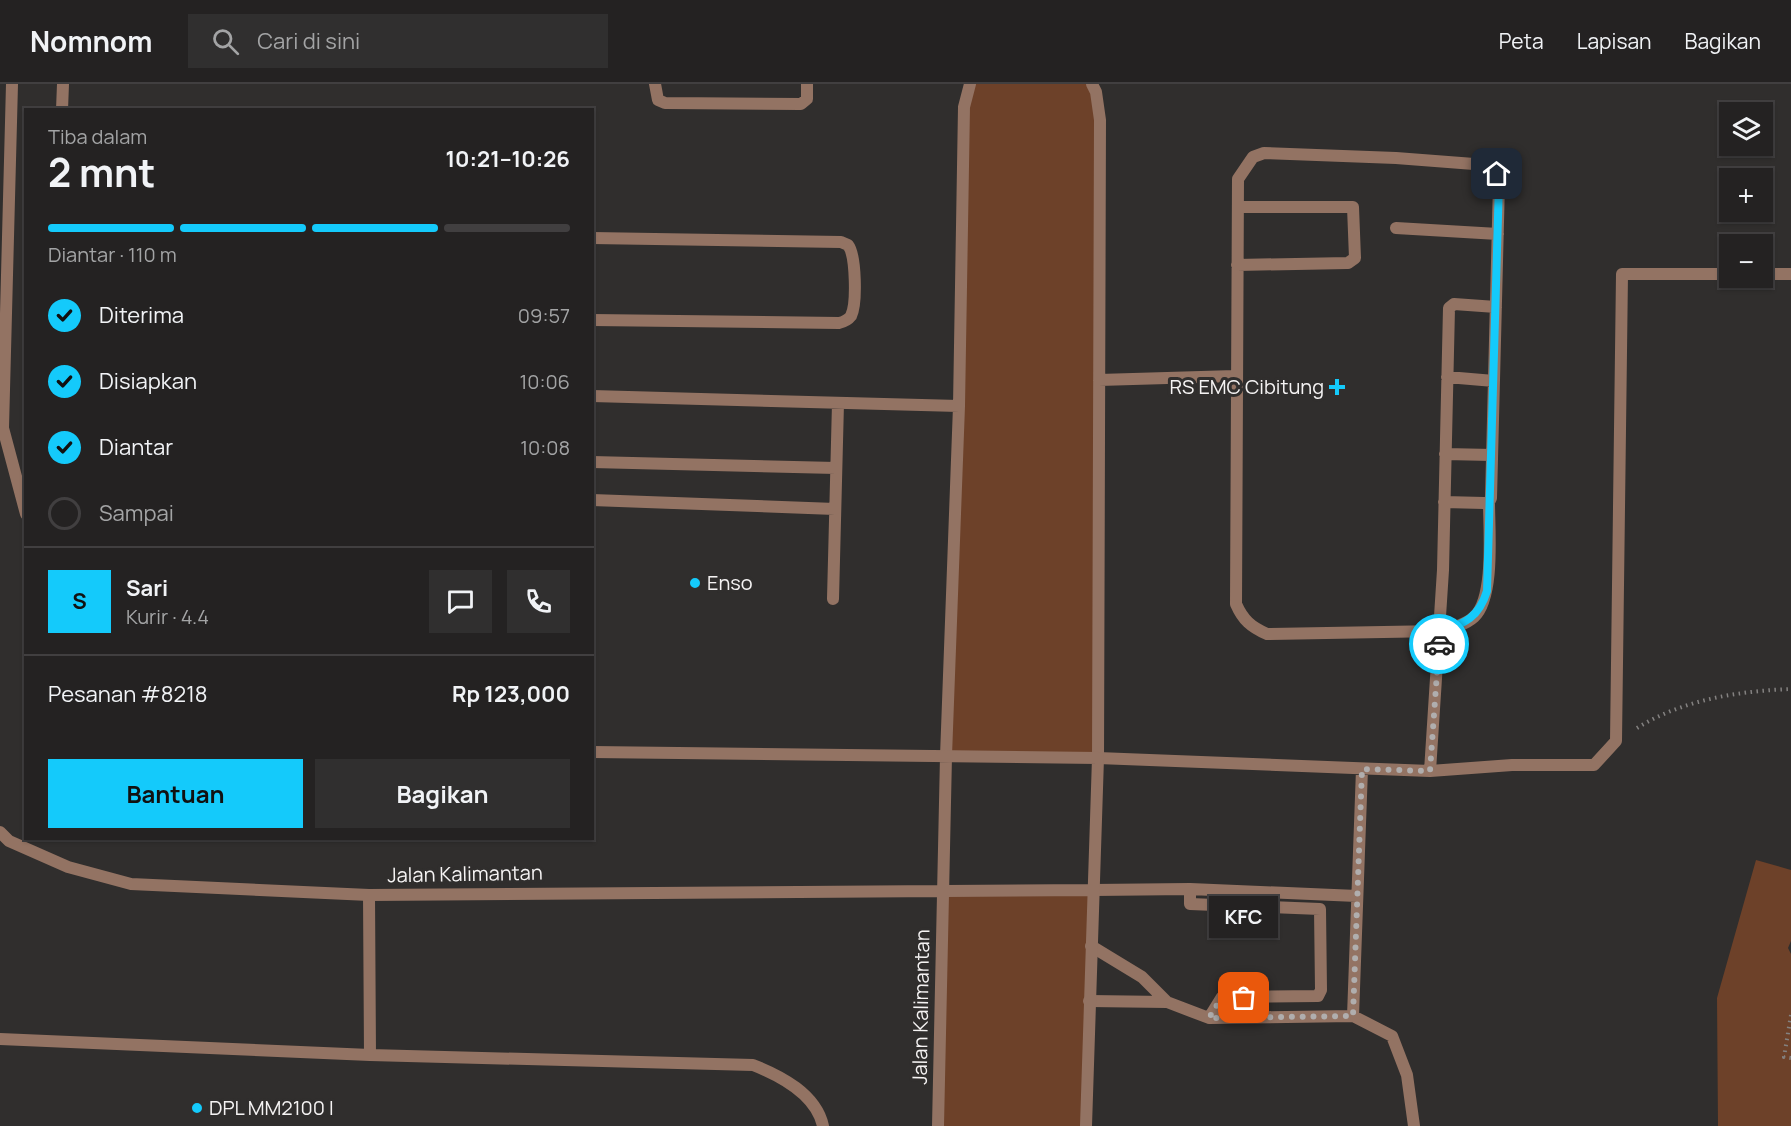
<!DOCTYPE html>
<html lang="id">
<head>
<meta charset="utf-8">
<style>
  :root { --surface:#242222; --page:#302f2f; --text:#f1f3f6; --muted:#a3a4a5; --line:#413f40; --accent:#14cafb }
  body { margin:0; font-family:Manrope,sans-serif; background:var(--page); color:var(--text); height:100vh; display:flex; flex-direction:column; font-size:22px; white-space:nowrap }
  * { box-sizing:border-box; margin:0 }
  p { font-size:20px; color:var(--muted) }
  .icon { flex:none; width:33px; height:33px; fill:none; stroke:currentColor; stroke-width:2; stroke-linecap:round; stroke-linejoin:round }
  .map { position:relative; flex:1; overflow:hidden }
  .sheet { position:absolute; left:24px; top:24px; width:570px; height:732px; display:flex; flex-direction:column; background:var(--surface); border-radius:0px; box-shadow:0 2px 4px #0004,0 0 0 2px var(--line) }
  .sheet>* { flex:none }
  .buttons { position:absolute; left:1719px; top:18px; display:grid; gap:12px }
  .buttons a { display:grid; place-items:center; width:54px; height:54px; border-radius:0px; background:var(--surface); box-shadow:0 2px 4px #0004,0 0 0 2px var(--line); font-size:30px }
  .pin { position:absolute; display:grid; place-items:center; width:51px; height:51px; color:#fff; margin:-26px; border-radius:12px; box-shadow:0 3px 9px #0006 }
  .courier { position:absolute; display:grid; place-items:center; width:60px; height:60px; margin:-30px; border:4px solid #14cafb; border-radius:50%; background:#fff; color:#222; box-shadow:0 2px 8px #0007 }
  .bubble { position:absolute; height:42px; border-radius:0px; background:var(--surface); box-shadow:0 2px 4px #0004,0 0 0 2px var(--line); font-size:20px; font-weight:700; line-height:42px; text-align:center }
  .head em { font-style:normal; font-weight:700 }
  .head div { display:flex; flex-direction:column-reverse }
  .head { display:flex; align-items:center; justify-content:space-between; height:102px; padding:0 24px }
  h1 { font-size:39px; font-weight:700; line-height:45px }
  .bar { display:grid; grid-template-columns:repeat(4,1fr); gap:9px 6px; align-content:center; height:72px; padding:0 24px }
  .bar i { height:8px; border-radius:4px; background:var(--line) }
  .bar .active { background:var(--accent) }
  .bar p { grid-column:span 4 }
  .line { display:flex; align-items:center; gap:15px; padding:0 24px; border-top:2px solid var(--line) }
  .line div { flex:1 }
  .round { display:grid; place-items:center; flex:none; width:63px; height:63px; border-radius:0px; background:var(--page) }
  ol { padding:0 24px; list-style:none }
  li { display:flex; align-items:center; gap:18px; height:66px }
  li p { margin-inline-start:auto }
  li .icon { padding:6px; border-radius:50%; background:var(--accent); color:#111; stroke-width:4 }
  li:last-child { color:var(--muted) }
  li i { width:33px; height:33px; border:3px solid var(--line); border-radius:50% }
  .button { display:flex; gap:12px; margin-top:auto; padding:12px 24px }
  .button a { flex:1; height:69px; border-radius:0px; background:var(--accent); color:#111; font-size:24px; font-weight:700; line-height:69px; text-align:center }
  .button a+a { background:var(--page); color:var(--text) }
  header { display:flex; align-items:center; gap:36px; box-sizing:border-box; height:84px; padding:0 30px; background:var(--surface); border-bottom:2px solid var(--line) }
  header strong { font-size:28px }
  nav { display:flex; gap:33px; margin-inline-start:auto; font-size:21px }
  .search { width:420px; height:54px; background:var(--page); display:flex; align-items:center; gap:15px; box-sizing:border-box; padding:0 21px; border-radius:0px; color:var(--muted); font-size:22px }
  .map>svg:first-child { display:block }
  .green { fill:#6d4129 }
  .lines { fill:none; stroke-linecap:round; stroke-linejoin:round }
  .path { stroke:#848281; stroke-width:4; stroke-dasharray:1.5 4.5; stroke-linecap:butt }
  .service { stroke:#937363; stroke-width:12 }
  .tertiary { stroke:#937363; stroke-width:12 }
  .done { stroke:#b0aeae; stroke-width:6; stroke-dasharray:0 10.8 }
  .route { stroke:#14cafb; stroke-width:8 }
  .poi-dot { fill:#14cafb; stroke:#302e2d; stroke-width:2 }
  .labels { text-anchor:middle; stroke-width:6; stroke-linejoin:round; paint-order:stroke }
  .poi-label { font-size:20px; fill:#f5f3f3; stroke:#302e2d; text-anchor:start }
  .street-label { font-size:20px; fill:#f5f3f3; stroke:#302e2d }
</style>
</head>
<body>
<header>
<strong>Nomnom</strong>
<div class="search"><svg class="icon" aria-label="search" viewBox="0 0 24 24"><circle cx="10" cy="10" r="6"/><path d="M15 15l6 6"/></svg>Cari di sini</div>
<nav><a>Peta</a><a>Lapisan</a><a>Bagikan</a></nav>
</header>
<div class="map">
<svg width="1791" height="1042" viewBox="0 0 1791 1042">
  <rect width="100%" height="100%" fill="#302e2d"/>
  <path class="green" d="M970 0H1092L1096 8 1098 674 946 672Z
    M1756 776 1791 786V857L1788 864 1791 870V1042H1718L1717 914Z
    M943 805 1093 806 1086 1042H938Z"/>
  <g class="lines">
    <path class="path" d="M1637 644C1682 616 1738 607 1791 605
      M1791 931 1784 973 1791 974"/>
    <path class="service" d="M655 0 658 16 665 19 801 20 807 15V0
      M1092 0 1096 8 1100 36 1098 674 1430 687 1512 681H1594L1616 657 1622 190H1730
      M1396 144 1498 150
      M592 154 841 158 848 161C856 171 857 220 851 232 848 236 843 238 839 239L592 236
      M1237 181 1348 179 1355 174 1353 123H1238
      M1762 190H1791
      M1447 293 1494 297
      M1099 296 1235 292
      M592 312 959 322
      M1445 370 1492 371
      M592 378 836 384
      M592 416 835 425
      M1444 418 1484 419 1489 418 1491 414 1499 99 1493 84 1487 81 1396 74 1264 69 1253 73 1238 95 1236 520C1243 536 1251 543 1267 550L1440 547C1452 544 1465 541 1474 533 1495 514 1489 446 1489 418
      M833 515 838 319
      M946 672 959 322 964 23 970 0
      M1430 687 1443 486 1449 224 1454 220 1496 223
      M1190 805 1357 812
      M1093 806 1190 805V820L1320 825 1321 906 1318 912 1222 913 1209 934
      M369 811 370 971 753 981C781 992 816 1010 823 1042
      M1091 862 1142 893 1167 918 1209 934 1353 932 1392 952 1407 991 1414 1042
      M1089 917 1167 918
      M1353 932 1362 685
      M0 955 370 971"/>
    <path class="tertiary" d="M12 0 3 344 26 430
      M62 26 63 0
      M592 668 1098 674 1086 1042
      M0 748 9 757 68 783 131 800 369 811 1093 806
      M938 1042 946 672"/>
  </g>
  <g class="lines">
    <path class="done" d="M1244 914 1222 913 1209 934 1353 932 1362 685 1430 687 1439 560"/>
    <path class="route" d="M1439 560 1440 547C1465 540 1479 533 1487 507L1499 99 1497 90"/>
  </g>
  <g class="poi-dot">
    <path d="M1334 294h6v6h6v6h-6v6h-6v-6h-6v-6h6z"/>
    <circle cx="695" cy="499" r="6"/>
    <circle cx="197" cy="1024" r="6"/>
  </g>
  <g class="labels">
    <g class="poi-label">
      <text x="1324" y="310" text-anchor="end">RS EMC Cibitung</text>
      <text x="707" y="506">Enso</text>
      <text x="209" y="1031">DPL MM2100 I</text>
    </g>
    <g class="street-label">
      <text transform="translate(465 790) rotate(-1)" y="7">Jalan Kalimantan</text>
      <text transform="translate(921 923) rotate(-89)" y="7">Jalan Kalimantan</text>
    </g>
  </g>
</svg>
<div class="buttons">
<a><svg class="icon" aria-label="layers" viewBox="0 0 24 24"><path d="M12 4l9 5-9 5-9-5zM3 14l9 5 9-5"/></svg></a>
<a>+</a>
<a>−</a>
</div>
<div class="pin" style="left:1244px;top:914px;background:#ea580c"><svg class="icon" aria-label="bag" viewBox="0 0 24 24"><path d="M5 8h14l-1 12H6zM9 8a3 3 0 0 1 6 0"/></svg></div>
<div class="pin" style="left:1497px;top:90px;background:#1f2937"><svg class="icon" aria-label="home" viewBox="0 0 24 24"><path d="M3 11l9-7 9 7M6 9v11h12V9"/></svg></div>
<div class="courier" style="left:1439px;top:560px"><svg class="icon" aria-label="car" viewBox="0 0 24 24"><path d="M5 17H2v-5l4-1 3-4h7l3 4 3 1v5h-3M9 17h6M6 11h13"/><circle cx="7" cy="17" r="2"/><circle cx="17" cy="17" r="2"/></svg></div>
<div class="bubble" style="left:1209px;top:812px;width:69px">KFC</div>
<section class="sheet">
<div class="head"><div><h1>2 mnt</h1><p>Tiba dalam</p></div><em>10:21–10:26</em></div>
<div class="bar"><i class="active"></i><i class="active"></i><i class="active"></i><i></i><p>Diantar · 110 m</p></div>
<ol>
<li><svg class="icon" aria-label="check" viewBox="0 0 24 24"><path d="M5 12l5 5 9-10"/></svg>Diterima<p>09:57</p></li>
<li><svg class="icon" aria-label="check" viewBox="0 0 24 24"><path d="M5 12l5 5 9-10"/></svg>Disiapkan<p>10:06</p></li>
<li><svg class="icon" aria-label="check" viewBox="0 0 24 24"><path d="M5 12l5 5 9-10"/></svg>Diantar<p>10:08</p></li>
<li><i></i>Sampai</li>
</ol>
<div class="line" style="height:108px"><b class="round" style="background:var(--accent);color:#111">S</b><div><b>Sari</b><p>Kurir · 4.4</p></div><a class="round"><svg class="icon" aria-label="chat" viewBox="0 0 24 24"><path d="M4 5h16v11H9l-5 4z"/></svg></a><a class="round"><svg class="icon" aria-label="phone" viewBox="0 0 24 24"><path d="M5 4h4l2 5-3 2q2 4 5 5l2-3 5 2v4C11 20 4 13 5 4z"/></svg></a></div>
<div class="line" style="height:78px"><div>Pesanan #8218</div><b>Rp 123,000</b></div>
<div class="button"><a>Bantuan</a><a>Bagikan</a></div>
</section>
</div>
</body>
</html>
